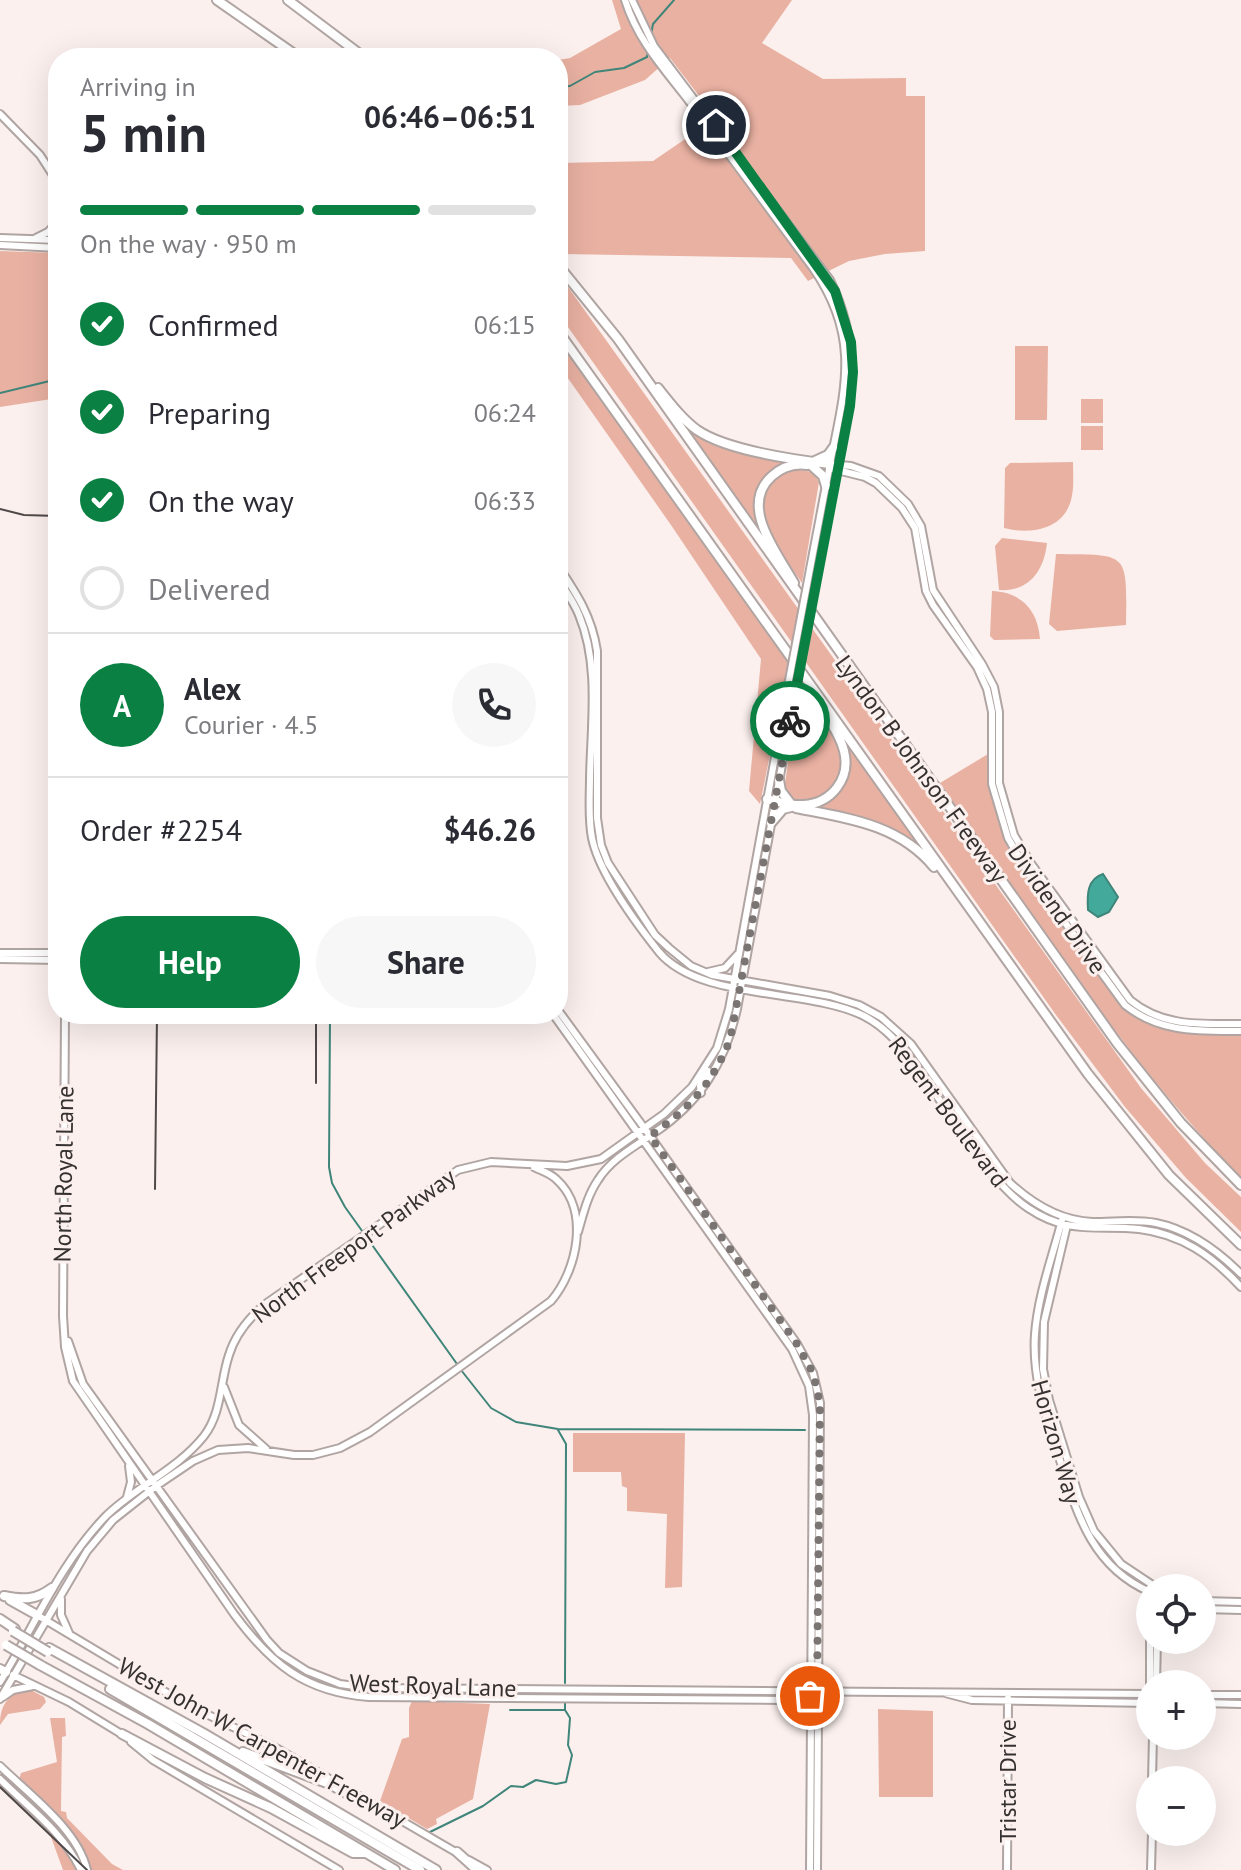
<!DOCTYPE html>
<html lang="en">
<head>
<meta charset="utf-8">
<style>
  :root { --surface:#fff; --page:#f7f7f7; --text:#2b2b33; --muted:#7c7c81; --line:#e1e1e2; --accent:#0b8043 }
  body { margin:0; font-family:"PT Sans",sans-serif; background:var(--page); color:var(--text); height:100vh; display:flex; flex-direction:column; font-size:30px; white-space:nowrap }
  * { box-sizing:border-box; margin:0 }
  p { font-size:26px; color:var(--muted) }
  .icon { flex:none; width:44px; height:44px; fill:none; stroke:currentColor; stroke-width:2; stroke-linecap:round; stroke-linejoin:round }
  .map { position:relative; flex:1; overflow:hidden }
  .sheet { position:absolute; left:48px; top:48px; width:520px; height:976px; display:flex; flex-direction:column; background:var(--surface); border-radius:32px; box-shadow:0 8px 32px #0002 }
  .sheet>* { flex:none }
  .controls { position:absolute; left:1136px; top:1574px; display:grid; gap:16px }
  .controls a { display:grid; place-items:center; width:80px; height:80px; border-radius:50%; background:var(--surface); box-shadow:0 8px 32px #0002; font-size:40px }
  .pin { position:absolute; display:grid; place-items:center; width:68px; height:68px; color:#fff; margin:-34px; border:4px solid #fff; border-radius:50%; box-shadow:0 2px 8px #0007 }
  .courier { position:absolute; display:grid; place-items:center; width:80px; height:80px; margin:-40px; border:6px solid #0b8043; border-radius:50%; background:#fff; color:#222; box-shadow:0 2px 10px #0007 }
  .head em { font-style:normal; font-weight:700 }
  .head div { display:flex; flex-direction:column-reverse }
  .head { display:flex; align-items:center; justify-content:space-between; height:136px; padding:0 32px }
  h1 { font-size:52px; font-weight:700; line-height:60px }
  .bar { display:grid; grid-template-columns:repeat(4,1fr); gap:12px 8px; align-content:center; height:96px; padding:0 32px }
  .bar i { height:10px; border-radius:6px; background:var(--line) }
  .bar .current { background:var(--accent) }
  .bar p { grid-column:span 4 }
  .line { display:flex; align-items:center; gap:20px; padding:0 32px; border-top:2px solid var(--line) }
  .line div { flex:1 }
  .round { display:grid; place-items:center; flex:none; width:84px; height:84px; border-radius:42px; background:var(--page) }
  ol { padding:0 32px; list-style:none }
  li { display:flex; align-items:center; gap:24px; height:88px }
  li p { margin-inline-start:auto }
  li .icon { padding:8px; border-radius:50%; background:var(--accent); color:#fff; stroke-width:4 }
  li:last-child { color:var(--muted) }
  li i { width:44px; height:44px; border:4px solid var(--line); border-radius:50% }
  .action { display:flex; gap:16px; margin-top:auto; padding:16px 32px }
  .action a { flex:1; height:92px; border-radius:48px; background:var(--accent); color:#fff; font-size:32px; font-weight:700; line-height:92px; text-align:center }
  .action a+a { background:var(--page); color:var(--text) }
  .map>svg:first-child { display:block }
  .green { fill:#e9b1a2 }
  .water { fill:#43a99a; stroke:#3f857a; stroke-width:2 }
  .lines { fill:none; stroke-linecap:round; stroke-linejoin:round }
  .stream { stroke:#3f857a; stroke-width:2 }
  .secondary-casing { stroke:#b0a5a2; stroke-width:10 }
  .highway-casing { stroke:#b0a5a2; stroke-width:12 }
  .secondary { stroke:#fff; stroke-width:6 }
  .highway { stroke:#fff; stroke-width:8 }
  .tram { stroke:#4f4a49; stroke-width:2 }
  .rail { stroke:#4f4a49; stroke-width:2 }
  .secondary-bridge-casing { stroke:#b0a5a2; stroke-width:10; stroke-linecap:butt }
  .highway-bridge-casing { stroke:#b0a5a2; stroke-width:12; stroke-linecap:butt }
  .secondary-bridge { stroke:#fff; stroke-width:6 }
  .highway-bridge { stroke:#fff; stroke-width:8 }
  .done { stroke:#7a7472; stroke-width:8; stroke-dasharray:0 14.4 }
  .route { stroke:#0b8043; stroke-width:10 }
  .labels { text-anchor:middle; stroke-width:6; stroke-linejoin:round; paint-order:stroke }
  .street-label { font-size:24px; fill:#353130; stroke:#fbf0ed }
</style>
</head>
<body>
<div class="map">
<svg width="1241" height="1870" viewBox="0 0 1241 1870">
  <rect width="100%" height="100%" fill="#fbf0ed"/>
  <path class="green" d="M612 0H792L762 43 823 79 906 78V96H925V251L885 254 849 261 808 281 791 258 563 254 558 249V163L653 161 716 118 670 58 645 80 580 105 558 106V60L570 58 621 29Z
    M0 251 58 253V398L0 407Z
    M558 273 1141 1088 1205 1163 1241 1197V1232L1186 1178 1125 1107 1056 1015 558 313Z
    M558 337C636 447 719 556 793 669 806 689 837 731 841 753 847 782 823 803 795 801L784 790 798 694 783 691 760 804 749 791 761 659 671 525 558 364Z
    M1015 346H1048L1047 420H1015Z
    M1081 399H1103V423H1081Z
    M675 416 712 442 805 462 780 468 756 501 757 523 767 541 765 542Z
    M1081 426H1103V450H1081Z
    M1073 462C1073 477 1075 494 1068 508 1057 531 1027 534 1004 528L1005 468 1010 463Z
    M793 469 813 472 819 482 802 583C780 550 729 491 793 469Z
    M1002 538 1047 543C1044 571 1029 592 999 590L995 546Z
    M1056 554C1129 555 1127 551 1126 625L1057 631 1049 624Z
    M992 591C1021 592 1038 610 1040 639L994 640 990 636Z
    M838 728 927 853 905 836 881 824 805 809 845 778Z
    M988 754C989 796 999 829 1019 865L1119 1004C1154 1037 1196 1035 1241 1035V1178C1125 1059 1034 919 940 783Z
    M573 1433H685L682 1587 665 1588 667 1514 627 1511V1488L622 1486 621 1472H573Z
    M31 1690 44 1697 46 1702 40 1709 8 1714 0 1725C0 1704 9 1692 31 1690Z
    M412 1701 490 1704 473 1799 436 1819 437 1824 427 1829 380 1801 402 1739 409 1737V1708Z
    M878 1709 933 1711V1797H879Z
    M50 1718H65L66 1736 62 1737 61 1811 66 1812 67 1818 112 1864 123 1870H63L43 1815 19 1780 21 1773 57 1762Z"/>
  <path class="water" d="M1103 874 1118 897 1109 912 1098 917 1088 910C1087 895 1087 879 1103 874Z"/>
  <g class="lines">
    <path class="stream" d="M651 35 653 24 674 0
      M558 87 570 86 595 72 624 68 647 57 648 50
      M0 393 58 379
      M330 1014 329 1167 332 1183 345 1207 457 1364
      M461 1370 491 1408 516 1422 558 1429 805 1430
      M558 1430 566 1444 565 1683
      M510 1710H565
      M430 1832 483 1806 511 1786 523 1787 536 1780 556 1784 566 1782 572 1755 568 1745 570 1718 565 1710V1703"/>
    <g class="secondary-casing">
      <path id="secondary" d="M625 0C639 45 671 76 698 113 737 165 775 217 813 268 860 336 846 385 831 459 824 495 817 532 810 569
        M632 0 654 46 830 280C863 347 851 398 837 468 830 505 823 541 816 578
        M0 114 40 155 58 183
        M0 238 58 240
        M36 238 48 232 58 221
        M0 245 58 248
        M830 464 851 466 879 476 908 504 921 526 933 590 982 664 994 687 999 712V783L1014 835 1032 865 1130 1000C1163 1027 1200 1024 1241 1024
        M829 468 865 477 876 483 902 508 915 528 926 591 933 605 977 667 987 689 992 712V784L1008 838 1026 869 1125 1005C1160 1033 1198 1031 1241 1031
        M558 566C577 594 592 617 597 651V818L601 845 608 863 655 935 669 948 691 966 712 975 830 996 859 1005 881 1017 911 1044 1010 1183C1033 1204 1061 1221 1093 1222 1115 1222 1135 1219 1156 1223 1190 1230 1217 1250 1241 1274
        M558 579C565 590 574 602 579 615 600 665 591 725 590 777 590 797 588 818 592 838 599 873 636 923 659 952 700 1001 808 988 864 1016 887 1028 901 1046 916 1066 946 1106 988 1182 1028 1208 1068 1235 1096 1225 1139 1229 1182 1234 1212 1256 1241 1287
        M0 953H58
        M0 959 58 960
        M708 972 725 968 738 954
        M558 1010 650 1136 797 1344 813 1373 820 1403 817 1870
        M65 1014 63 1316 65 1347 73 1381 234 1614C271 1664 305 1692 369 1697L786 1700 810 1696 817 1690
        M553 1014 792 1349 809 1386 813 1415 810 1870
        M701 1093 700 1086 708 1071
        M1062 1220C1052 1258 1038 1295 1035 1334 1032 1376 1045 1414 1058 1454 1076 1510 1090 1566 1150 1592
        M1067 1225 1044 1322 1043 1369 1049 1400 1079 1497 1094 1531 1121 1564 1157 1588
        M578 1232C583 1215 587 1196 598 1180 611 1159 634 1147 654 1133 700 1102 725 1063 737 1009L794 700
        M68 1341 83 1384 267 1640 279 1653 307 1671 340 1684 369 1688 1150 1694
        M224 1387 239 1425 266 1449
        M127 1497 131 1482 129 1466
        M61 1599V1615L69 1633
        M1202 1601 1241 1602
        M1202 1609 1241 1610
        M37 1615 184 1703 278 1749 459 1854
        M13 1675 69 1702 123 1735
        M0 1682C34 1627 59 1565 105 1517 135 1487 177 1470 204 1436 222 1413 220 1381 229 1355 235 1335 248 1319 264 1305L458 1170 491 1162 567 1166 601 1159 664 1114 692 1087 717 1048 729 1009 787 691
        M1156 1684 1157 1640
        M945 1693 972 1700 1150 1703
        M1202 1695H1241
        M1150 1696V1640
        M3 1697 13 1690 33 1686
        M0 1699 87 1551 113 1520 156 1486 193 1461 218 1450 248 1448 294 1455H313L340 1448 370 1432 551 1301C577 1271 591 1210 556 1179 550 1173 542 1171 534 1167
        M789 1701 802 1706 809 1719
        M1202 1703 1241 1704
        M131 1742 153 1760 339 1870
        M0 1766C29 1794 78 1830 87 1870
        M0 1779C30 1809 62 1831 81 1870
        M1152 1780 1153 1736
        M469 1860 487 1870
        M1007 1870 1008 1698
        M1151 1870 1152 1832"/>
    </g>
    <g class="highway-casing">
      <path id="highway" d="M217 0 300 58
        M288 0 365 58
        M558 265 618 339 1117 1043 1181 1123 1241 1185
        M558 331 1088 1074 1169 1175 1241 1245
        M658 388C670 403 682 419 697 430 726 450 795 460 830 464
        M815 461 828 455 833 448
        M812 466 823 476 826 486
        M794 583C778 554 738 506 772 476 782 467 794 463 807 465
        M779 780 781 791 791 804
        M767 799C779 802 792 806 804 805 832 803 851 778 844 751 839 731 823 712 813 695
        M796 808C847 818 899 824 934 867
        M771 823 783 809 791 807
        M4 1596C24 1600 36 1600 52 1588
        M10 1600 37 1615
        M0 1619 15 1629
        M49 1648 203 1733 436 1870
        M40 1665 148 1724 395 1870
        M0 1669 6 1672
        M110 1689 420 1870
        M122 1734 205 1778 271 1808 353 1853H364
        M243 1752 327 1783 350 1795 365 1799
        M457 1852 477 1870"/>
    </g>
    <use href="#secondary" class="secondary"/>
    <use href="#highway" class="highway"/>
    <path class="tram" d="M0 1787 87 1870"/>
    <path class="rail" d="M0 509 24 515 58 516
      M316 1014V1083
      M155 1189 157 1014"/>
    <g class="secondary-bridge-casing">
      <path id="secondary-bridge" d="M787 691 810 569
        M794 700 816 578"/>
    </g>
    <g class="highway-bridge-casing">
      <path id="highway-bridge" d="M13 1631 48 1652
        M6 1645 40 1665"/>
    </g>
    <use href="#secondary-bridge" class="secondary-bridge"/>
    <use href="#highway-bridge" class="highway-bridge"/>
  </g>
  <g class="lines">
    <path class="done" d="M790 721 730 1040C711 1085 690 1108 650 1136L797 1344 813 1373 820 1403 817 1690 810 1696"/>
    <path class="route" d="M716 125 835 291 851 342 853 372 850 406 790 721"/>
  </g>
  <g class="labels">
    <g class="street-label">
      <text transform="translate(921 769) rotate(54)" y="8">Lyndon B Johnson Freeway</text>
      <text transform="translate(1057 909) rotate(55)" y="8">Dividend Drive</text>
      <text transform="translate(948 1112) rotate(53)" y="8">Regent Boulevard</text>
      <text transform="translate(64 1174) rotate(-89)" y="8">North Royal Lane</text>
      <text transform="translate(354 1246) rotate(-36)" y="8">North Freeport Parkway</text>
      <text transform="translate(1056 1442) rotate(74)" y="8">Horizon Way</text>
      <text transform="translate(433 1686) rotate(2)" y="8">West Royal Lane</text>
      <text transform="translate(262 1743) rotate(29)" y="8">West John W Carpenter Freeway</text>
      <text transform="translate(1008 1781) rotate(-90)" y="8">Tristar Drive</text>
    </g>
  </g>
</svg>
<div class="controls">
<a><svg class="icon" aria-label="locate" viewBox="0 0 24 24"><circle cx="12" cy="12" r="6"/><path d="M12 2v4M12 18v4M2 12h4M18 12h4"/></svg></a>
<a>+</a>
<a>−</a>
</div>
<div class="pin" style="left:810px;top:1696px;background:#ea580c"><svg class="icon" aria-label="bag" viewBox="0 0 24 24"><path d="M5 8h14l-1 12H6zM9 8a3 3 0 0 1 6 0"/></svg></div>
<div class="pin" style="left:716px;top:125px;background:#1f2937"><svg class="icon" aria-label="home" viewBox="0 0 24 24"><path d="M3 11l9-7 9 7M6 9v11h12V9"/></svg></div>
<div class="courier" style="left:790px;top:721px"><svg class="icon" aria-label="bike" viewBox="0 0 24 24"><circle cx="6" cy="16" r="4"/><circle cx="18" cy="16" r="4"/><path d="M6 16l4-8h5l3 8M10 8l3 8H6M13 5h3"/></svg></div>
<section class="sheet">
<div class="head"><div><h1>5 min</h1><p>Arriving in</p></div><em>06:46–06:51</em></div>
<div class="bar"><i class="current"></i><i class="current"></i><i class="current"></i><i></i><p>On the way · 950 m</p></div>
<ol>
<li><svg class="icon" aria-label="check" viewBox="0 0 24 24"><path d="M5 12l5 5 9-10"/></svg>Confirmed<p>06:15</p></li>
<li><svg class="icon" aria-label="check" viewBox="0 0 24 24"><path d="M5 12l5 5 9-10"/></svg>Preparing<p>06:24</p></li>
<li><svg class="icon" aria-label="check" viewBox="0 0 24 24"><path d="M5 12l5 5 9-10"/></svg>On the way<p>06:33</p></li>
<li><i></i>Delivered</li>
</ol>
<div class="line" style="height:144px"><b class="round" style="background:var(--accent);color:#fff">A</b><div><b>Alex</b><p>Courier · 4.5</p></div><a class="round"><svg class="icon" aria-label="phone" viewBox="0 0 24 24"><path d="M5 4h4l2 5-3 2q2 4 5 5l2-3 5 2v4C11 20 4 13 5 4z"/></svg></a></div>
<div class="line" style="height:104px"><div>Order #2254</div><b>$46.26</b></div>
<div class="action"><a>Help</a><a>Share</a></div>
</section>
</div>
</body>
</html>
